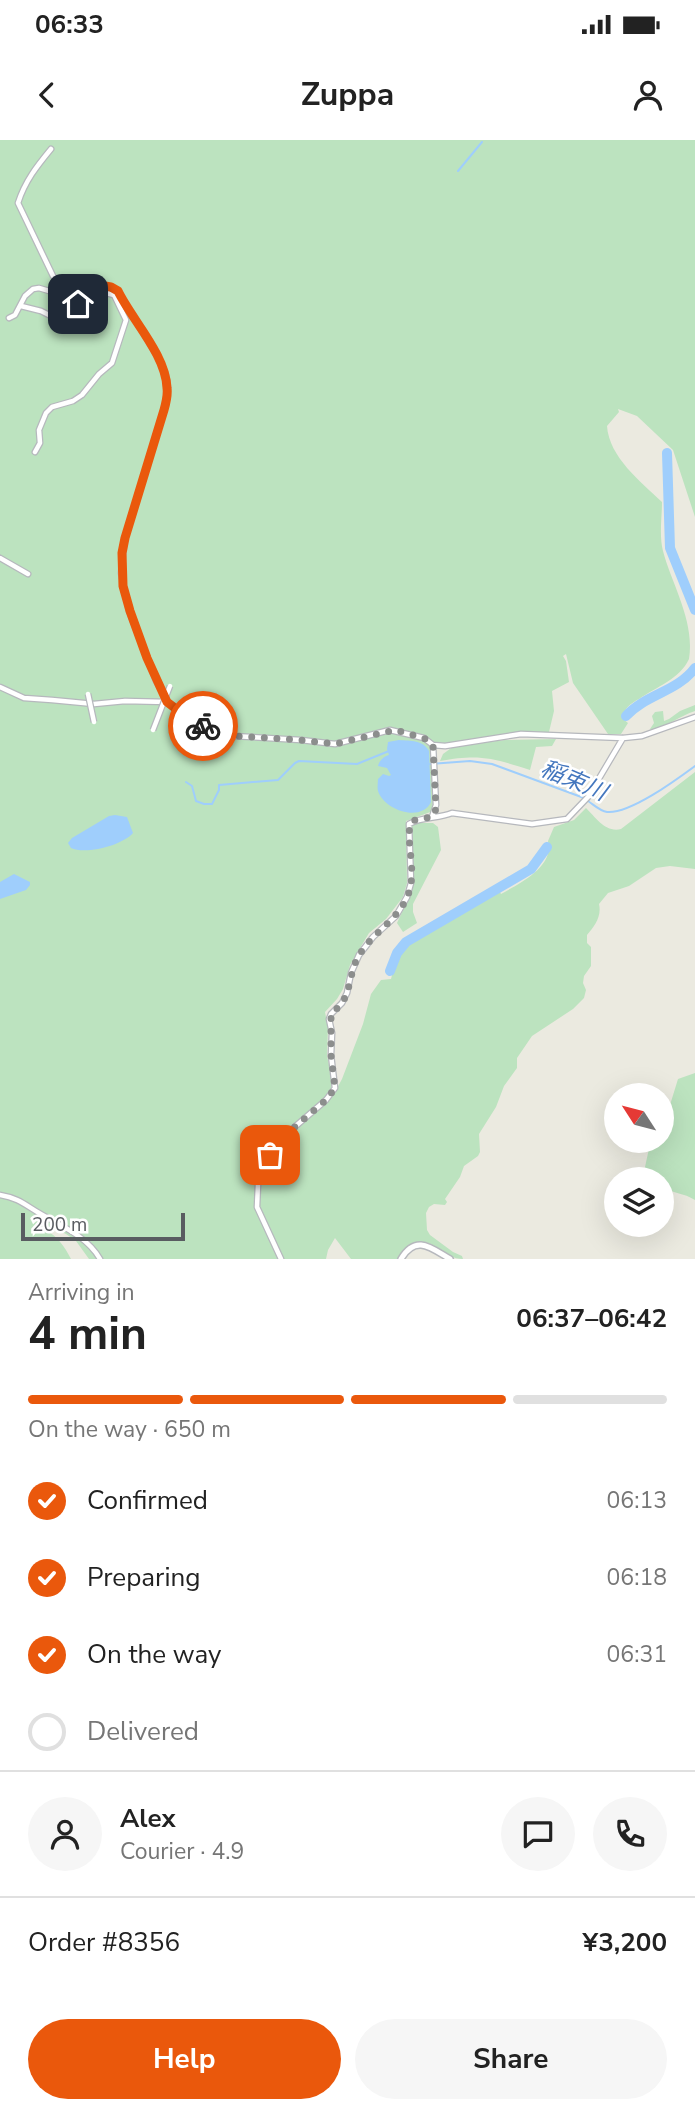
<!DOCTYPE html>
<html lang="en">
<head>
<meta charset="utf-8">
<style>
  :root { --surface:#fff; --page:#f6f6f6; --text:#222; --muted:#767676; --line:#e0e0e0; --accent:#ea580c }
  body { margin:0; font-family:"Nunito Sans","Noto Sans JP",sans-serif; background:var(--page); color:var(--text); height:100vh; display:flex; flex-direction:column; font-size:26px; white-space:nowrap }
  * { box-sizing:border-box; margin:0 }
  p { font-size:23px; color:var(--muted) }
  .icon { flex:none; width:38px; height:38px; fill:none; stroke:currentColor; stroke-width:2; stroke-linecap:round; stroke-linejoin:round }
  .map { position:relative; height:1119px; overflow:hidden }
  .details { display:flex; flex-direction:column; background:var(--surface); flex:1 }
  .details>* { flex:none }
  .needle { width:46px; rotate:306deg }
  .fabs { position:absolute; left:604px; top:943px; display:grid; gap:14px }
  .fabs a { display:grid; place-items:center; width:70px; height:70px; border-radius:50%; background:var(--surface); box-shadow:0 7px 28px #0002; font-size:35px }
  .scale { position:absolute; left:21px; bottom:18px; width:164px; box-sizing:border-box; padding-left:7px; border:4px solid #595c61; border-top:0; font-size:19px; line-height:24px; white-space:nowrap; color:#595c61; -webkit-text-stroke:5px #fff; paint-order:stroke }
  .pin { position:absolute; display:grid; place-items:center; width:60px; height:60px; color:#fff; margin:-30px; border-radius:14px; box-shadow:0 4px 10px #0006 }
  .courier { position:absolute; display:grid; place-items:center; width:70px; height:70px; margin:-35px; border:5px solid #ea580c; border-radius:50%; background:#fff; color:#222; box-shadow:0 2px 9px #0007 }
  .overview em { font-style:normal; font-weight:700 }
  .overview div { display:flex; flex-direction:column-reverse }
  .overview { display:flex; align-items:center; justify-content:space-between; height:119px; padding:0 28px }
  h1 { font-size:46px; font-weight:700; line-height:52px }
  .bar { display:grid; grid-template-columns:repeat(4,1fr); gap:10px 7px; align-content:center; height:84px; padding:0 28px }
  .bar i { height:9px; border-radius:5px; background:var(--line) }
  .bar .current { background:var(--accent) }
  .bar p { grid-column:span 4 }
  .line { display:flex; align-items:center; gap:18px; padding:0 28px; border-top:2px solid var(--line) }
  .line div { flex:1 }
  .round { display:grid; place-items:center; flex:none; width:74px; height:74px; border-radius:37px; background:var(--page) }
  ol { padding:0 28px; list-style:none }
  li { display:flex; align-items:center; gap:21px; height:77px }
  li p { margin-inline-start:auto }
  li .icon { padding:7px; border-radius:50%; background:var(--accent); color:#fff; stroke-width:4 }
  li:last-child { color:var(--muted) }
  li i { width:38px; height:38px; border:4px solid var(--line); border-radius:50% }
  .cta { display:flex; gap:14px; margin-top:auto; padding:14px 28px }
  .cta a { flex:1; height:80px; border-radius:42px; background:var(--accent); color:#fff; font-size:28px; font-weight:700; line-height:80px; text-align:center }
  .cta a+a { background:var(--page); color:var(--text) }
  .status { display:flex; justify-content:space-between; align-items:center; height:49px; padding:0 35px; background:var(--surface); direction:ltr }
  .status svg { height:19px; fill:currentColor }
  header { display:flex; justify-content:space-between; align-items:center; height:91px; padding:0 28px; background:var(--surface); font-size:32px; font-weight:700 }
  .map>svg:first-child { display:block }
  .green { fill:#bce3bf }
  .water { fill:#9fcefc }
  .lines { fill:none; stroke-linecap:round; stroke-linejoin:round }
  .stream { stroke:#9fcefc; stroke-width:2 }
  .river { stroke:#9fcefc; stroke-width:10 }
  .minor-casing { stroke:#b6b8bd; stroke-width:7 }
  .tertiary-casing { stroke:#b6b8bd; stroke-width:8 }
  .minor { stroke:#fff; stroke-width:4.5 }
  .tertiary { stroke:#fff; stroke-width:5 }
  .minor-bridge-casing { stroke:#b6b8bd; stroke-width:7; stroke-linecap:butt }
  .minor-bridge { stroke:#fff; stroke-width:4.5 }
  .done { stroke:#8c8e8d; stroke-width:7; stroke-dasharray:0 12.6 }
  .route { stroke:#ea580c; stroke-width:9 }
  .labels { text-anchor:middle; stroke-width:5; stroke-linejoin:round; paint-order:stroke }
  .water-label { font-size:23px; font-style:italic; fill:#4477be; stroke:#fff }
</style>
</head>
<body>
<div class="status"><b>06:33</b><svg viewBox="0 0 49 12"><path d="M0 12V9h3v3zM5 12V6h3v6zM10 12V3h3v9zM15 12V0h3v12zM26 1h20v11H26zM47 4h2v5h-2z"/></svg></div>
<header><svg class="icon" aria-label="back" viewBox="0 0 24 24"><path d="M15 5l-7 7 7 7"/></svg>Zuppa<svg class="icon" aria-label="person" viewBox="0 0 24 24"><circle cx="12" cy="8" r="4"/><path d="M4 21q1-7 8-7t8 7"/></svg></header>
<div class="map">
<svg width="695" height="1119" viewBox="0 0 695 1119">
  <rect width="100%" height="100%" fill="#ebeae0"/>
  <path class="green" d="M0 0H695V377L673 310 637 276 618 269 619 272 607 286C609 317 641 342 662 362 662 377 659 396 663 411 672 445 695 481 689 519 680 539 656 547 639 559 635 561 629 565 626 569 624 572 624 576 623 579L628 583 621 594H608L573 543 566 514 563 516 566 521 569 542 552 551 554 571 549 592C514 594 466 608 434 602L431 609 433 671 406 681 407 743 403 757 386 779 369 793 350 825 343 849 337 859 325 872 328 887 327 916 332 938 331 949 324 959 275 1001 255 1048 256 1068 279 1119H89L76 1101 66 1094 52 1087 46 1090C59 1098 64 1106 71 1119H0Z
    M695 565V571C680 576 668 585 654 591L650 589 654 583 652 576 655 572 663 571 664 581 669 579 680 571Z
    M556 599 552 606 536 607 530 630C492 618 480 614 440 621L443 614 454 606 505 600Z
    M695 632V729L670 726 656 728 629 746 608 753 599 764C602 777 594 787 587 795V803L591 807V826L584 836 583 843 586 850 584 858 573 869 532 896 517 918V928L504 946 496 967 479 994 480 1012 478 1016 464 1026 460 1037 445 1059 447 1062 445 1065 434 1064 429 1067 426 1073 427 1090 430 1095 453 1112 462 1116 463 1119C435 1119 428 1081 400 1119H351L335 1098 328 1110 326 1119H284L258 1065V1050L261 1042 278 1003 335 952 342 939 363 884 371 854 381 840 391 839 396 819 405 805 499 750 501 754C518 744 555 727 548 701L554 687 574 680 586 668C596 678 606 693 621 689Z
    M416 683H433L438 687 441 710 413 764V772L417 783 403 792 397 783 409 757 413 743 412 686Z
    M695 933V1060C684 1053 672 1053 662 1047V1040L647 1039 645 1027 650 1004 652 1001H662V985L666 978 678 939Z"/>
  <path class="water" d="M399 600C411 601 423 600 429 611L431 662C421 683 384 670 378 651 377 647 378 643 378 639L383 634 389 636 391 635 387 628 378 626C379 621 384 616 389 615L387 609 388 602Z
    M115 675 127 677 133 693C123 705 86 715 71 708L68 703 72 698 109 676Z
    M14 734 30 742V745L26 750 0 759V742Z"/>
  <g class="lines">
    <path class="stream" d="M458 31 482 2
      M430 624 470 621 492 624 584 658
      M186 642 192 646 196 661 204 664H212L219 650V645L278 640 295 623 299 621 357 624 389 611
      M588 661C594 665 600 671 607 672 630 674 676 640 695 626"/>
    <path class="river" d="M667 313 670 408 695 470
      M626 576C646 554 677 552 695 528
      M390 831 397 813 406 802 531 729 547 707"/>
    <g class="minor-casing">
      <path id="minor" d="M51 9C37 26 25 41 18 63L53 136 57 140 66 144 106 146 118 151 160 221 166 235 168 247 164 270 125 398 121 433 129 471 156 541 168 562 192 581 216 592 233 596 301 600 335 604 390 590 424 598 433 605 445 606 521 594 623 598 642 596 695 577
        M21 166 41 171 51 176
        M9 178 15 175 25 156 33 149 39 148 73 158 79 165 83 156 93 144 102 152 114 155 126 180 112 223 99 234 82 255 73 261 52 267 46 273 39 290 40 303 35 312
        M0 418 28 434
        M0 547 24 558 52 560 94 564 125 561 167 562
        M432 677 436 665 433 605
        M0 1055C18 1058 24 1064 39 1073 61 1086 87 1096 100 1119
        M281 1119 257 1067 258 1044 276 1003 326 960 335 948 331 915 332 893 329 879 331 874 342 863 347 853 351 833 359 815 373 797 396 776 407 757 411 743 409 684C422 676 438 679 452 673L532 684 567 679 588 657 623 598"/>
    </g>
    <g class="tertiary-casing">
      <path id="tertiary" d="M401 1119C416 1094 431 1108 450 1119"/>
    </g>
    <use href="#minor" class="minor"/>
    <use href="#tertiary" class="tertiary"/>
    <g class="minor-bridge-casing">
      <path id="minor-bridge" d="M73 158 82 137
        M88 554 94 582
        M153 590 170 546"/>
    </g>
    <use href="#minor-bridge" class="minor-bridge"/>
  </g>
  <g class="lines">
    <path class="done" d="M203 586 233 596 300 600 335 604 395 590 424 598 433 605 436 669 432 677 415 680 410 684C407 703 414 724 411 743 407 776 373 790 358 817 350 831 351 849 342 863 339 867 334 871 331 874V915L335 948 326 960 276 1003 270 1015"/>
    <path class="route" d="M78 164 79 165 83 156 93 144 111 147 118 151C132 180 166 215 167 248 168 255 166 263 164 270L125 398 122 413 123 446 130 471 147 518 167 562 192 581 203 586"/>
  </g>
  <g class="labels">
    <g class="water-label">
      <text transform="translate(574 640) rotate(23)" y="8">稲束川</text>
    </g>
  </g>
</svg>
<div class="fabs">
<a><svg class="needle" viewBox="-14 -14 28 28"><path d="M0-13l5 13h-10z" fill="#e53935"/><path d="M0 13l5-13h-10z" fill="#767676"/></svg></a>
<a><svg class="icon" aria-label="layers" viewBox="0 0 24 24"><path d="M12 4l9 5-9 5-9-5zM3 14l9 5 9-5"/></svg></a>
</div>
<div class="scale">200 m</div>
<div class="pin" style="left:270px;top:1015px;background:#ea580c"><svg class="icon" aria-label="bag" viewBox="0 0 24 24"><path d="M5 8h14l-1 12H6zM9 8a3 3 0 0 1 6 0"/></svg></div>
<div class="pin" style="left:78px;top:164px;background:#1f2937"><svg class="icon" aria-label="home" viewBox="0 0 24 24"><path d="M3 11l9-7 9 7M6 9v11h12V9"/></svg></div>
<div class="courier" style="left:203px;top:586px"><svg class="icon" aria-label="bike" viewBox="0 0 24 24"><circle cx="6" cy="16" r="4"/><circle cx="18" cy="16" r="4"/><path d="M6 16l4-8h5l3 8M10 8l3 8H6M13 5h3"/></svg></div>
</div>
<section class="details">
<div class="overview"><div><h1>4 min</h1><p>Arriving in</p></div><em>06:37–06:42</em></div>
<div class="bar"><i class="current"></i><i class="current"></i><i class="current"></i><i></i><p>On the way · 650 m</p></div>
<ol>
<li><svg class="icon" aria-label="check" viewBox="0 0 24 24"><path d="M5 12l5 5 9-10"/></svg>Confirmed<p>06:13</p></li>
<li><svg class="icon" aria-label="check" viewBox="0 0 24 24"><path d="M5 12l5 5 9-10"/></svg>Preparing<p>06:18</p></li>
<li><svg class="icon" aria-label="check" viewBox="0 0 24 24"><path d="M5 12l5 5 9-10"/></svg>On the way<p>06:31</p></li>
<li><i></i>Delivered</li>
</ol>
<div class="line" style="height:126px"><a class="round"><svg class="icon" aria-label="person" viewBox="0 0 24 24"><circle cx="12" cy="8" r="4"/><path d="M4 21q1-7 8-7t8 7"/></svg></a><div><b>Alex</b><p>Courier · 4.9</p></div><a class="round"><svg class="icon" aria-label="chat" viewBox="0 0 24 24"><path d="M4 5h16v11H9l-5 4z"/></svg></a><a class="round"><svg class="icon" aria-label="phone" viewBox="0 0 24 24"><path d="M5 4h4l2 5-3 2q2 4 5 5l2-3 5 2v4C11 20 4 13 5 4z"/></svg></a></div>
<div class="line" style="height:91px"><div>Order #8356</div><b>¥3,200</b></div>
<div class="cta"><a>Help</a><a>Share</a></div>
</section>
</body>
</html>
